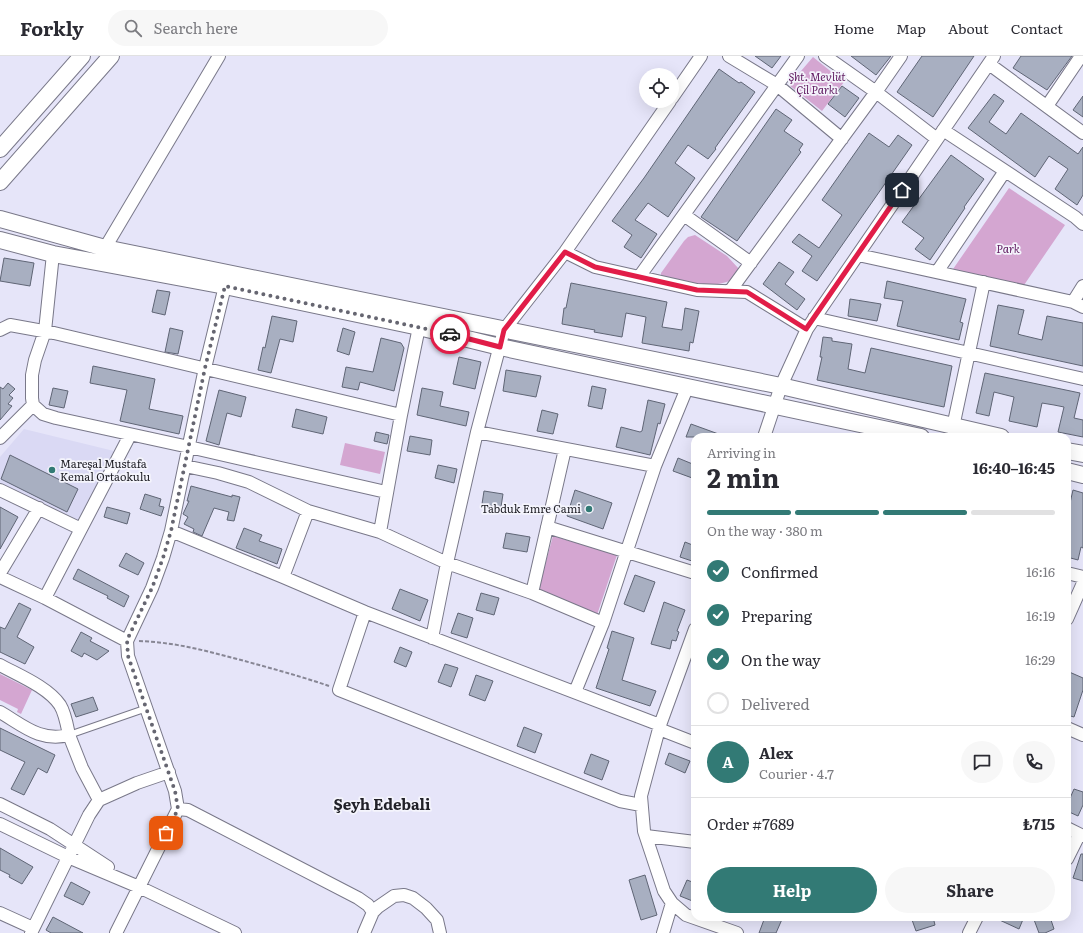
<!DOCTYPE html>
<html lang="en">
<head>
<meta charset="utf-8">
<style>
  :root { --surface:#fff; --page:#f7f7f7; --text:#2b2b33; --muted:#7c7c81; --line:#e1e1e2; --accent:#327a75 }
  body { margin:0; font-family:Literata,serif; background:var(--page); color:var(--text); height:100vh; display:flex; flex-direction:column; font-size:15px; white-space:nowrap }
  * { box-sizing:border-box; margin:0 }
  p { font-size:13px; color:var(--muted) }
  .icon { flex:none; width:22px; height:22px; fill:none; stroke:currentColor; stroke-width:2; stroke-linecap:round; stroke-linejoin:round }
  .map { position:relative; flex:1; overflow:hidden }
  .panel { position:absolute; left:691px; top:377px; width:380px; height:488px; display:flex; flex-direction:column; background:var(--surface); border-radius:12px; box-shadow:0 4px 16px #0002 }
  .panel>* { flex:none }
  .controls { position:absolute; left:639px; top:12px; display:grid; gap:8px }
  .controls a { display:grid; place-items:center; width:40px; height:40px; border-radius:50%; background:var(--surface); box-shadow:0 4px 16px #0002; font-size:20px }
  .pin { position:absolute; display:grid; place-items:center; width:34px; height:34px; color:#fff; margin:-17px; border-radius:8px; box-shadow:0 2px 6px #0006 }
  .courier { position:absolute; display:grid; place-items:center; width:40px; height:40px; margin:-20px; border:3px solid #e11d48; border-radius:50%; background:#fff; color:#222; box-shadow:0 1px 5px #0007 }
  .overview em { font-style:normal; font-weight:700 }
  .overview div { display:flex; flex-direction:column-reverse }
  .overview { display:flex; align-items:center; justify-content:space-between; height:68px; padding:0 16px }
  h1 { font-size:26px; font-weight:700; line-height:30px }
  .bar { display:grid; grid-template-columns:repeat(4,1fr); gap:6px 4px; align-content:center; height:48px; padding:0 16px }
  .bar i { height:5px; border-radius:3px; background:var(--line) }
  .bar .selected { background:var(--accent) }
  .bar p { grid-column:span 4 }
  .line { display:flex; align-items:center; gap:10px; padding:0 16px; border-top:1px solid var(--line) }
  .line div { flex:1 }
  .round { display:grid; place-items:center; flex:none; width:42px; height:42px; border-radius:21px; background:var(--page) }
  ol { padding:0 16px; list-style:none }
  li { display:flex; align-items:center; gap:12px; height:44px }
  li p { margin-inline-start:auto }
  li .icon { padding:4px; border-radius:50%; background:var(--accent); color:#fff; stroke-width:4 }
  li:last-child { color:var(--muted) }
  li i { width:22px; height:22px; border:2px solid var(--line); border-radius:50% }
  .button { display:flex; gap:8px; margin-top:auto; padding:8px 16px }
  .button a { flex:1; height:46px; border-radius:24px; background:var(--accent); color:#fff; font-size:16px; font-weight:700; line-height:46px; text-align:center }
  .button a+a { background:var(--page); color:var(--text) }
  header { display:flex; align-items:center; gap:24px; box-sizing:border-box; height:56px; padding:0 20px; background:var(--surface); border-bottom:1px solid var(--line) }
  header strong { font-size:19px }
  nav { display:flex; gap:22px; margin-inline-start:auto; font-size:14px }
  .search { width:280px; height:36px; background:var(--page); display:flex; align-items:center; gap:10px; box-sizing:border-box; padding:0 14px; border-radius:22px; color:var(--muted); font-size:15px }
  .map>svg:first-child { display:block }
  .built { fill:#dad9f4 }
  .green { fill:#d4a6d1 }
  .building { fill:#a8afc1; stroke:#5f6575 }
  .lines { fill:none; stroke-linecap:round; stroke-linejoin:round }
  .service-casing { stroke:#797889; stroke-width:8 }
  .minor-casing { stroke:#797889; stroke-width:14 }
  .tertiary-casing { stroke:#797889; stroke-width:18 }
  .path { stroke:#878694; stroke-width:2; stroke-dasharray:4 2; stroke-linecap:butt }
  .service { stroke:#fff; stroke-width:6 }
  .minor { stroke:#fff; stroke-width:12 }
  .tertiary { stroke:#fff; stroke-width:16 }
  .done { stroke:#666671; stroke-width:4; stroke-dasharray:0 7.2 }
  .route { stroke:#e11d48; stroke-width:5 }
  .poi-dot { fill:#327a75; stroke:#f4f4fc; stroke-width:1.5 }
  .labels { text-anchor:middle; stroke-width:3.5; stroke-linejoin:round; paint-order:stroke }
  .park-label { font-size:11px; font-style:italic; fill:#5f195f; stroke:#f4f4fc }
  .poi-label { font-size:11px; fill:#212128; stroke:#f4f4fc; text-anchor:start }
  .district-label { font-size:15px; font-weight:bold; fill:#212128; stroke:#f4f4fc }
</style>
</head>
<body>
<header>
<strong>Forkly</strong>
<div class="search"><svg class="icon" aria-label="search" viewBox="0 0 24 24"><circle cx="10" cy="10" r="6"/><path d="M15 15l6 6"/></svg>Search here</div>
<nav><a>Home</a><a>Map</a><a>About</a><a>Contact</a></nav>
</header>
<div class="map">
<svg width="1083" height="877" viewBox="0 0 1083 877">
  <rect width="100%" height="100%" fill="#e6e5f9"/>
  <path class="built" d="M24 373 114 395 79 467 0 428V401Z"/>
  <path class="green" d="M813 1 844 26 822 55 789 29Z
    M1009 132 1065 169 1022 232 951 216Z
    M695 179 727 200 739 213C738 230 705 230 692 228 682 227 671 223 661 220V217L684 185 688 181Z
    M345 387 385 396 380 418 340 409Z
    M553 480 617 499 597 559 538 534Z
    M0 618 32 634 21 658 17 656 18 653 0 644Z"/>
  <path class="building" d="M755 0H781L772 12Z
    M851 0H891L876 19Z
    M922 0H974L933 61 897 36Z
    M1021 0H1072L1047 34 1013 12Z
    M719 13 739 27 741 26 755 36 715 92 716 93 708 103 688 89 675 107 695 122 668 161 648 147 635 164 657 178 641 202 624 191 632 179 612 165 644 122Z
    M842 30 859 42 845 61 828 48Z
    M994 38 1004 45 989 66 1006 78 1021 57 1078 98 1083 91V139L1077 149 1055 133 1068 113 1049 100 1035 121 968 72Z
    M1083 40V61L1073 54Z
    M776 53 792 64 784 75 803 88 799 94 801 96 793 107 737 185 701 161Z
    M869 77 889 91 898 79 912 89 817 225 802 215 812 200 792 186 799 178 819 192 842 159 822 144Z
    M951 99 984 123 964 151 965 152 930 204 915 193 924 182 902 166Z
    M4 202 34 207 30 230 0 225Z
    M779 206 794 216 785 228 805 243 797 254 763 228Z
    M887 225 966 243 960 266 963 267 959 284 897 270 903 245 884 242Z
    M571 227 667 246 662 271 682 274 685 252 699 255 693 287 690 286 689 295 642 287 646 261 626 257 622 281 594 276 595 274 562 268 564 252H566Z
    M157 234 170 236 165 259 152 256Z
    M850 243 881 248 877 265 848 260Z
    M998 249 1024 254 1018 278 1021 279 1042 284 1047 260 1083 267V310L990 290Z
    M272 260 297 265 293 286 280 283 271 317 258 314 263 291 265 292Z
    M170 272 183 275 178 298 165 296Z
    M343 272 355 276 349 299 337 295Z
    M823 281 832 282V285L852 288 848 313 865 317 871 292 952 310 944 351 817 324 822 301H820Z
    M381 282 401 287 404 292 394 335 360 326 358 334 342 331 346 311 373 316Z
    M459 301 481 306 475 333 453 328Z
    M93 310 155 323 149 353 183 360 179 378 120 365 127 334 90 327Z
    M506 314 541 320 536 341 503 335Z
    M985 317 1080 337 1074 362 1083 364V381L1058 376 1064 351 1054 349 1042 347 1037 371 1009 365 1014 341 994 336 989 360 976 357Z
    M8 327 15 333 9 339 13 342 8 348 12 350 0 364V331L3 333Z
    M592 330 606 333 602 353 588 350Z
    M53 332 68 335 64 352 49 349Z
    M422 332 443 336 440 350 469 356 466 370 417 359Z
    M219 334 246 341 241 361 227 357 219 389 206 385Z
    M648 344 665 348 660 368 658 367 650 399 616 391 621 371 640 376 642 375Z
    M296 353 327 361 323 378 292 371Z
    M542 354 558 358 553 378 537 375Z
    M691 368 724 380V381H686Z
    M376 376 389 379 387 388 374 385Z
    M410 380 432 384 430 399 407 395Z
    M10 399 78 433 67 456 1 423Z
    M678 402 695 409V423L673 415Z
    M438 409 457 413 454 427 435 422Z
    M191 430 232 441V439L240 441 234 465 227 464 229 456 214 452 202 480 193 476 194 473 184 468 188 461 183 458 189 445H187Z
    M575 434 612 447 603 473 567 460Z
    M1073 434 1083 437V492L1081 491 1078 504 1067 501V460Z
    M484 435 503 438 501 451 482 448Z
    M145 438 161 443 159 450 164 451 161 460 140 453Z
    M0 451 18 461 0 493Z
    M107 451 130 457 127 468 104 461Z
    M244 472 262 479 259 485 282 493 277 508 236 492Z
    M506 477 530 481 527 496 503 492Z
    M685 486 695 490V506L680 501Z
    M126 497 144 507 138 519 119 510Z
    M78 513 129 540 124 551 107 542 108 540 73 523Z
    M635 519 655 526 644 556 624 548Z
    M400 533 428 544 420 565 392 553Z
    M481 537 499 542 494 559 476 554Z
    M664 546 685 554 677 575 679 576 676 585 672 584 670 593 651 588Z
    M19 547 31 553 17 581 34 591 25 608 0 596V571L5 573Z
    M458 557 473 562 467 582 451 577Z
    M612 575 634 582 622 624 656 635 650 650 596 632 609 593 607 592Z
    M81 576 92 582 90 585 109 595 97 604 84 597 82 601 71 595Z
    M400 591 412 596 406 611 394 606Z
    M445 608 458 612 451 631 438 626Z
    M1067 615 1083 622V634L1074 661 1067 659Z
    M476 619 493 625 485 645 469 639Z
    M93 641 98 654 76 661 71 648Z
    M524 671 542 678 535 697 517 690Z
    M0 672 55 699 47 717 38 712 24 739 11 733 25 706 0 694Z
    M669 697 690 705 685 717 665 708Z
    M591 698 609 705 602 724 584 717Z
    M1074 733 1083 736V749L1078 760 1067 755V749Z
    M0 792 33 811 22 828 9 821 10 819 0 814Z
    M1081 798H1083V825L1073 822Z
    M645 819 657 859 641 864 629 824Z
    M687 824 695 827V846L680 840Z
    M71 826 90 836 83 849 64 840Z
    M53 861 83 877H51L46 874Z
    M765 861H783L776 877H759Z
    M911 861H933L935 869 916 875Z
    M993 861H1024L1019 873Z
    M1033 861H1050L1054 873 1045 877H1039Z"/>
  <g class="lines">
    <g class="service-casing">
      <path id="service" d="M69 679 147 652"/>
    </g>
    <g class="minor-casing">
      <path id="minor" d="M729 0 777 29 842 83
        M825 0 876 36 937 83
        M989 8 1083 77
        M672 42 701 0
        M1047 50 1081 0
        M943 74 1075 161 1083 168
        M684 159 751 207
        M105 192 219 0
        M565 196 595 211 697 234 747 236 807 273
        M53 198 45 275 35 304 32 319V342L33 349 43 358 56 362 189 391 386 436
        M858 199 1073 246 1083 251
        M937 216 1005 115
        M639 221 798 0
        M730 235 876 36 901 0
        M1073 246 1083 230
        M814 262 1083 323
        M0 274 10 269 54 277 401 359
        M953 371 984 226
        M477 376 655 410
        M764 381 781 330 807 273 994 0
        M0 382 33 349
        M185 410 218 417 249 426 308 455 380 476 447 507 532 537 603 567
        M0 434 81 473
        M547 471 695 517
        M171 475 283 521 365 556 660 669
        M380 476 401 359 419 271
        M0 517 39 452
        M1067 517 1083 521
        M0 521 45 542 127 585
        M283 521 308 455
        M532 537 565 393
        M45 542 130 379
        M365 556 339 634 620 745 641 749
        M1067 563 1083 527
        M695 573 660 669 641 740 644 775 664 835 672 847 686 859 737 877
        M432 582 447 507 477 376 504 274 565 196 670 45
        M0 609C18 619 48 631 60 649 65 657 67 669 69 679
        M575 636 603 567 655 410 687 332
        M0 656C24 670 40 686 69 679L82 712 99 744 89 759 31 877
        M1067 672 1083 679
        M659 673 695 687
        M99 744 137 727 169 716
        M0 748 50 773 108 811
        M178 753 188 754 358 842 368 849 373 856
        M0 768 68 801 139 831 235 877
        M1067 772 1083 780
        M646 780 695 786
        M1067 803 1079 779
        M0 857 33 872
        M116 877 178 753 175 735 128 600 127 585 152 532 163 502 171 475 205 312 225 230
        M364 877 373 856 378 851 394 840 404 839 413 842 426 852 437 864 440 877
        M663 877 672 847
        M969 877 977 861"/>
    </g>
    <g class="tertiary-casing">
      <path id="tertiary" d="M0 93 82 0
        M0 126 111 0
        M0 163 105 192 781 330 1001 381
        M0 184 53 198 225 230 419 271 500 291 921 381
        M1067 395 1083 398
        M1067 415 1083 419"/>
    </g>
    <path class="path" d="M139 585C174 586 207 595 241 604 270 612 300 620 329 630"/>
    <use href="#service" class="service"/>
    <use href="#minor" class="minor"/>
    <use href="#tertiary" class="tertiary"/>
  </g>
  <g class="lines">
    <path class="done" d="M166 777 178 753 175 735 128 600 127 584 152 532 163 502 171 475 205 312 225 230 450 278"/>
    <path class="route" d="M450 278 500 291 504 274 565 196 595 211 697 234 747 236 806 273 902 134"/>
  </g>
  <g class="poi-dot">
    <circle cx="52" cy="414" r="4"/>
    <circle cx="589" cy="453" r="4"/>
  </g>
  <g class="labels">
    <g class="park-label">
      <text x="817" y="25">Şht. Mevlüt<tspan x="817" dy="13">Çil Parkı</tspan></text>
      <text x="1008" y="197">Park</text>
    </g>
    <g class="poi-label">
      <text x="60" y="412">Mareşal Mustafa<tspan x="60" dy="13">Kemal Ortaokulu</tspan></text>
      <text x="581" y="457" text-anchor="end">Tabduk Emre Cami</text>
    </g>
    <g class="district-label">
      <text x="382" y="754">Şeyh Edebali</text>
    </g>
  </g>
</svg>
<div class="controls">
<a><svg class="icon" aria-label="locate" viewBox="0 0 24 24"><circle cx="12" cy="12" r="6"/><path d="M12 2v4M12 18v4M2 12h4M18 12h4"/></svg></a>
</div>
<div class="pin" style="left:166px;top:777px;background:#ea580c"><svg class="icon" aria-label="bag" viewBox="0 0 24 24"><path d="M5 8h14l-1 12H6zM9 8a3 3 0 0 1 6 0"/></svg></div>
<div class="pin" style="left:902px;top:134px;background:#1f2937"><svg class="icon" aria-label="home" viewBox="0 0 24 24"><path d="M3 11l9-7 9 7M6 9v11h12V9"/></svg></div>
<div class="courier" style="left:450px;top:278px"><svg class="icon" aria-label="car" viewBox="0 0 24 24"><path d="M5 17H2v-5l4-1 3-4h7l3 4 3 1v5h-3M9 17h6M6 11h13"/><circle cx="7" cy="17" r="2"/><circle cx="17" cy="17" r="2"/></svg></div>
<section class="panel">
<div class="overview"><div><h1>2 min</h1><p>Arriving in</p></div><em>16:40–16:45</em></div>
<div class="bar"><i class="selected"></i><i class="selected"></i><i class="selected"></i><i></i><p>On the way · 380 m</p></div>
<ol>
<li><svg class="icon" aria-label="check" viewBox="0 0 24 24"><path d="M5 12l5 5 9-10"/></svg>Confirmed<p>16:16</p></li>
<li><svg class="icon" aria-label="check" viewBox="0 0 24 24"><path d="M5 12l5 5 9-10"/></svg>Preparing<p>16:19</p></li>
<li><svg class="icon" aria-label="check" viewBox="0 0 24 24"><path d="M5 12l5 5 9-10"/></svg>On the way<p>16:29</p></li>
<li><i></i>Delivered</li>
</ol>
<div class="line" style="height:72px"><b class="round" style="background:var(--accent);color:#fff">A</b><div><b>Alex</b><p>Courier · 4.7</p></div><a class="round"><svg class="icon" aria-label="chat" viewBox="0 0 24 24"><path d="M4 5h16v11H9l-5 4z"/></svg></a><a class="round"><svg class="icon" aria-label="phone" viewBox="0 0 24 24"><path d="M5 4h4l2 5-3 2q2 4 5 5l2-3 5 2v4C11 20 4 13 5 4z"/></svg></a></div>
<div class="line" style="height:52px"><div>Order #7689</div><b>₺715</b></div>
<div class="button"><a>Help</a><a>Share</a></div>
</section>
</div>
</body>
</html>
